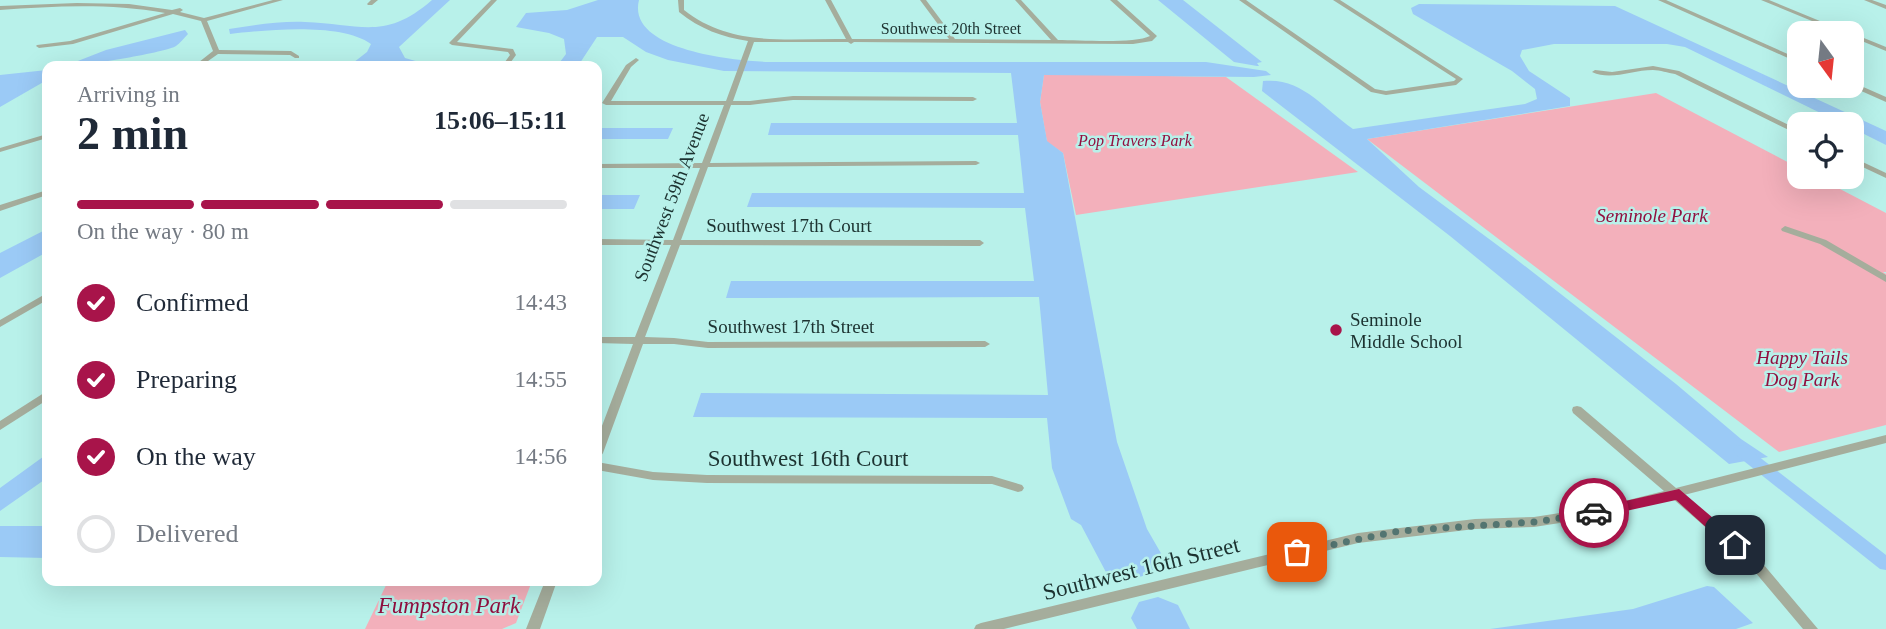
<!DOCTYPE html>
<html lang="en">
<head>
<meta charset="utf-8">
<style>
  :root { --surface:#fff; --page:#f2f2f3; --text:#1f2937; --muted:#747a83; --line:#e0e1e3; --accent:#a8144a }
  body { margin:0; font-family:"Times New Roman",serif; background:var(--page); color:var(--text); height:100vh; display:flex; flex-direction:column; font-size:26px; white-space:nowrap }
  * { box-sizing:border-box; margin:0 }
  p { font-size:23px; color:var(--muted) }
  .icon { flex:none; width:38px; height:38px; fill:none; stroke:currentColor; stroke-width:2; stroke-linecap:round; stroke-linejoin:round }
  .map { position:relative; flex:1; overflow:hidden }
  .side { position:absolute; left:42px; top:61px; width:560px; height:525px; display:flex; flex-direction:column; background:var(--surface); border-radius:14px; box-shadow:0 7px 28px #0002 }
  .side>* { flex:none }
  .needle { width:46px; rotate:165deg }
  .buttons { position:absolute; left:1787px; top:21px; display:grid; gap:14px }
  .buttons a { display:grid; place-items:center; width:77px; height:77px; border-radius:14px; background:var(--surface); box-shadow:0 7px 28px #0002; font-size:35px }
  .pin { position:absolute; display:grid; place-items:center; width:60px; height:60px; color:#fff; margin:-30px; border-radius:14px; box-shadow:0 4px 10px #0006 }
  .courier { position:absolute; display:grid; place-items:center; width:70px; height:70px; margin:-35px; border:5px solid #a8144a; border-radius:50%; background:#fff; color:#222; box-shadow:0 2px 9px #0007 }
  .overview em { font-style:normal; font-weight:700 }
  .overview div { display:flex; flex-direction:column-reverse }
  .overview { display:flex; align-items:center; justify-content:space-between; height:119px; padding:0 35px }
  h1 { font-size:46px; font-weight:700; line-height:52px }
  .bar { display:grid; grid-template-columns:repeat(4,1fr); gap:10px 7px; align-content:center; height:84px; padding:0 35px }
  .bar i { height:9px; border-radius:5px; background:var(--line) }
  .bar .active { background:var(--accent) }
  .bar p { grid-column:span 4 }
  ol { padding:0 35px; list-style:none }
  li { display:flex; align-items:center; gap:21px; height:77px }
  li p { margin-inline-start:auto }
  li .icon { padding:7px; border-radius:50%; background:var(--accent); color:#fff; stroke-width:4 }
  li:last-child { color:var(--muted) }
  li i { width:38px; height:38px; border:4px solid var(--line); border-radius:50% }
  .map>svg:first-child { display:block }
  .green { fill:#f3b0bb }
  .water { fill:#9bcaf6 }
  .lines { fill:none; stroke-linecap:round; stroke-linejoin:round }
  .canal { fill:#9bcaf6; fill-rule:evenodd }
  .street { fill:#a5ad9c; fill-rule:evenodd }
  .route { fill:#a8144a }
  .done { stroke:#537571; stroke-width:7; stroke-dasharray:0 12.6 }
  .poi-dot { fill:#a8144a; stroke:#b8f1ea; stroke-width:2.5 }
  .labels { text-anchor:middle; stroke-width:5; stroke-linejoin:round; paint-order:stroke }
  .far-street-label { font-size:16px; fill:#1c3230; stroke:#b8f1ea }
  .far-park-label { font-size:16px; font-style:italic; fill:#920f3f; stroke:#b8f1ea }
  .street-label { font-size:19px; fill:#1c3230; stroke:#b8f1ea }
  .park-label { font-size:19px; font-style:italic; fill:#920f3f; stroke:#b8f1ea }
  .poi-label { font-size:19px; fill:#1c3230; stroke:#b8f1ea; text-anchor:start }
  .near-street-label { font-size:23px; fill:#1c3230; stroke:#b8f1ea }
  .near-park-label { font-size:23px; font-style:italic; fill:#920f3f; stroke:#b8f1ea }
</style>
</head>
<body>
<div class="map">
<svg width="1886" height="629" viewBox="0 0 1886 629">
  <rect width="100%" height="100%" fill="#b8f1ea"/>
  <path class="green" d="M1044 74 1226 77 1358 172 1076 215 1063 153 1047 142 1040 102Z
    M1656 93 1799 168V177H1817L1886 213V272H1883L1886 274V425L1779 452 1367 139Z
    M388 581H532L516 623 502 629H365Z"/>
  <path class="water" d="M432 0H450L399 47 405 58 433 66H349L367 52 371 44C341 22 265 30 230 34L229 29C254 25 280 21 305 22 361 24 385 41 432 0Z
    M598 0H639C626 51 737 61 769 62H1206L1266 71 1271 75 1254 77 1044 75 1040 102 1047 141 1063 153 1117 442 1147 529 1166 562C1146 578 1133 582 1108 576L1081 525 1071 519 1052 468 1047 418 693 417 701 393 1048 395 1039 297 726 298 731 281H1034L1025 208 747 207 752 193H1024L1018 135H768L771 123H1017L1011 73 724 71 668 60 646 52 623 37H597L578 66H557L566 54 564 39 549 33 516 27 526 13 567 10Z
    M1158 0H1183L1262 62 1257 63 1259 66H1257L1234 62Z
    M1419 4 1615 6 1886 131V145L1852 128V124H1843L1685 47 1667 44H1554L1522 50 1520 56 1529 71 1570 98V106L1367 139 1419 187 1512 256 1676 384 1741 439 1768 457 1729 464 1450 236 1262 91 1263 81C1302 77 1323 108 1353 129L1525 104 1537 99 1535 89 1512 71 1413 14 1411 8Z
    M185 30 188 34C184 38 180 43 176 46 168 52 78 67 65 66L106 50Z
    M47 70V80L0 107V75Z
    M597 128H673L668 139H597Z
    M597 195H640L634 209H597Z
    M47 229V252L0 278V253Z
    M47 454V478L0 511V488Z
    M0 526H47V558L0 557Z
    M1707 586 1714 587 1753 623 1736 629H1490L1633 609Z
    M1158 597 1178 605 1190 629H1137L1131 618 1139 602Z"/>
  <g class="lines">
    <path class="canal" d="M1740 445 1745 446 1886 555V570L1880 569 1735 454 1733 450 1735 446Z"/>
    <path class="street" d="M273 0H283L207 21 219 50 291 51 299 56V58H295L290 55 218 54 201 66H194L213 51 201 21 173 14 73 44 39 48 36 46 37 45 70 41 165 13C110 3 55 6 0 10V6L77 3 129 4 172 10 180 8 183 10 180 12 204 18Z
      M371 0H378L372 5H368L367 4Z
      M491 0H497L457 42 513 49 516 55 508 66H502L510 55 508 52 452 45 449 43Z
      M678 0H684V10C732 48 789 38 846 39L825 0H831L852 39H949L920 0H926L955 39 1051 40 1015 0H1021L1058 40C1079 40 1135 44 1150 36L1110 0H1117L1157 36 1152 41 1133 44 854 42 851 44 848 42H754L733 101H750L793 96 973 97 977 99 973 101 793 100 750 105H731L710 163 976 161 980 163 976 165 708 167 681 240H980L984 243 980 246 680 245 645 337 674 338 708 342 985 341 990 344 985 347 708 348 674 344H643L603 453 601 456 597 457V439L633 344 597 343V337H635L671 245H597V239L673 240 700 168H597V164L702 163 724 105H606L602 103 626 65 636 58 639 60 631 67 611 101H726L748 41C722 37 700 29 679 12Z
      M1239 0H1246L1375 89 1386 91 1454 81 1456 79 1333 0H1340L1463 79 1456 85 1386 95 1371 92Z
      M1658 0H1666L1799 59V63Z
      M1761 0H1769L1849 33H1841Z
      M1864 0H1872L1886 5V9Z
      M1851 33 1854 34 1886 47V51L1852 37Z
      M1653 66 1679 71 1799 130V135L1675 74C1668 73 1660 70 1653 70 1632 70 1611 81 1592 72L1595 70 1612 72Z
      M1852 82 1886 97V102L1850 86Z
      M47 134V138L0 152V148Z
      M1852 157 1886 173V178L1852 162Z
      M47 190V195L0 211V205Z
      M1785 226 1826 240 1886 275V282L1820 244 1782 231 1781 229Z
      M47 293V300L0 327V320Z
      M47 391V400L0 430V421Z
      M1577 406 1581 407 1676 488 1886 435V443L1684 495 1758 558 1818 629H1803L1750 566 1672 498 1605 516 1534 527 1475 529 1358 543 1004 629H974L976 625 981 623 1358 533 1475 519 1534 517 1605 506 1664 491 1573 413 1572 410 1573 407Z
      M597 462 653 472 707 475 992 476 1022 485 1024 488 1022 491 1018 492 992 484 707 483 653 480 597 470Z
      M545 581H557L540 629H526Z"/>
  </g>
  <path class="route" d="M1679 489 1740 541V549H1730L1676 500 1594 518 1587 513 1594 508Z"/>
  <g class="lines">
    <path class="done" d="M1297 552 1399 531 1534 522 1594 513"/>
  </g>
  <circle class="poi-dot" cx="1336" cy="330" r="7"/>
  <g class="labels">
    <g class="far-street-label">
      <text x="951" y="34">Southwest 20th Street</text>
    </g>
    <g class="far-park-label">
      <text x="1135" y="146">Pop Travers Park</text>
    </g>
    <g class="street-label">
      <text transform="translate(671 197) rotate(-69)" y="7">Southwest 59th Avenue</text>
      <text x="789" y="232">Southwest 17th Court</text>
      <text x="791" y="333">Southwest 17th Street</text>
    </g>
    <g class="park-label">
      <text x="1652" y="222">Seminole Park</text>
      <text x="1802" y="364">Happy Tails<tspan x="1802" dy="22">Dog Park</tspan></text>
    </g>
    <g class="poi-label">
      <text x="1350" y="326">Seminole<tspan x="1350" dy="22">Middle School</tspan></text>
    </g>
    <g class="near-street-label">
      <text x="808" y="466">Southwest 16th Court</text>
      <text transform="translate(1141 568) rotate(-14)" y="8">Southwest 16th Street</text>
    </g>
    <g class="near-park-label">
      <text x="449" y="613">Fumpston Park</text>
    </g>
  </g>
</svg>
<div class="buttons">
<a><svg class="needle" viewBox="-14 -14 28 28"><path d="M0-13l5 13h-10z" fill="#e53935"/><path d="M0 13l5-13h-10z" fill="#747a83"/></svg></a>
<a><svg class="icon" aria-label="locate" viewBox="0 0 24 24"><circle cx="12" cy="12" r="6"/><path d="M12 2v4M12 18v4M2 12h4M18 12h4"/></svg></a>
</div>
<div class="pin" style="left:1297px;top:552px;background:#ea580c"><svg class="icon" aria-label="bag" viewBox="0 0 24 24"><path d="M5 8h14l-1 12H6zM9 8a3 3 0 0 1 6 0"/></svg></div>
<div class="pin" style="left:1735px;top:545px;background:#1f2937"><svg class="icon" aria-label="home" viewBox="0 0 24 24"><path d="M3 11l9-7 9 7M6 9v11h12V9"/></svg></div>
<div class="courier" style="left:1594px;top:513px"><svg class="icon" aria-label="car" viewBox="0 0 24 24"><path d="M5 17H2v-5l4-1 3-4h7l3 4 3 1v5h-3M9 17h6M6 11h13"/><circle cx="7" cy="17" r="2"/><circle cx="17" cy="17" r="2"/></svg></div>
<section class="side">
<div class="overview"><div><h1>2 min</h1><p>Arriving in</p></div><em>15:06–15:11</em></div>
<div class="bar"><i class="active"></i><i class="active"></i><i class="active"></i><i></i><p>On the way · 80 m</p></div>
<ol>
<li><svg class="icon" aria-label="check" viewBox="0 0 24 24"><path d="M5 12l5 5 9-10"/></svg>Confirmed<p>14:43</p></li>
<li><svg class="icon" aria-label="check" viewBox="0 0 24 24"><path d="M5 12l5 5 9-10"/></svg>Preparing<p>14:55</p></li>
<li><svg class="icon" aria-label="check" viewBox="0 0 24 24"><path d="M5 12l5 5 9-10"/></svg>On the way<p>14:56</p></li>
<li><i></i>Delivered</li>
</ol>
</section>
</div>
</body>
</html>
